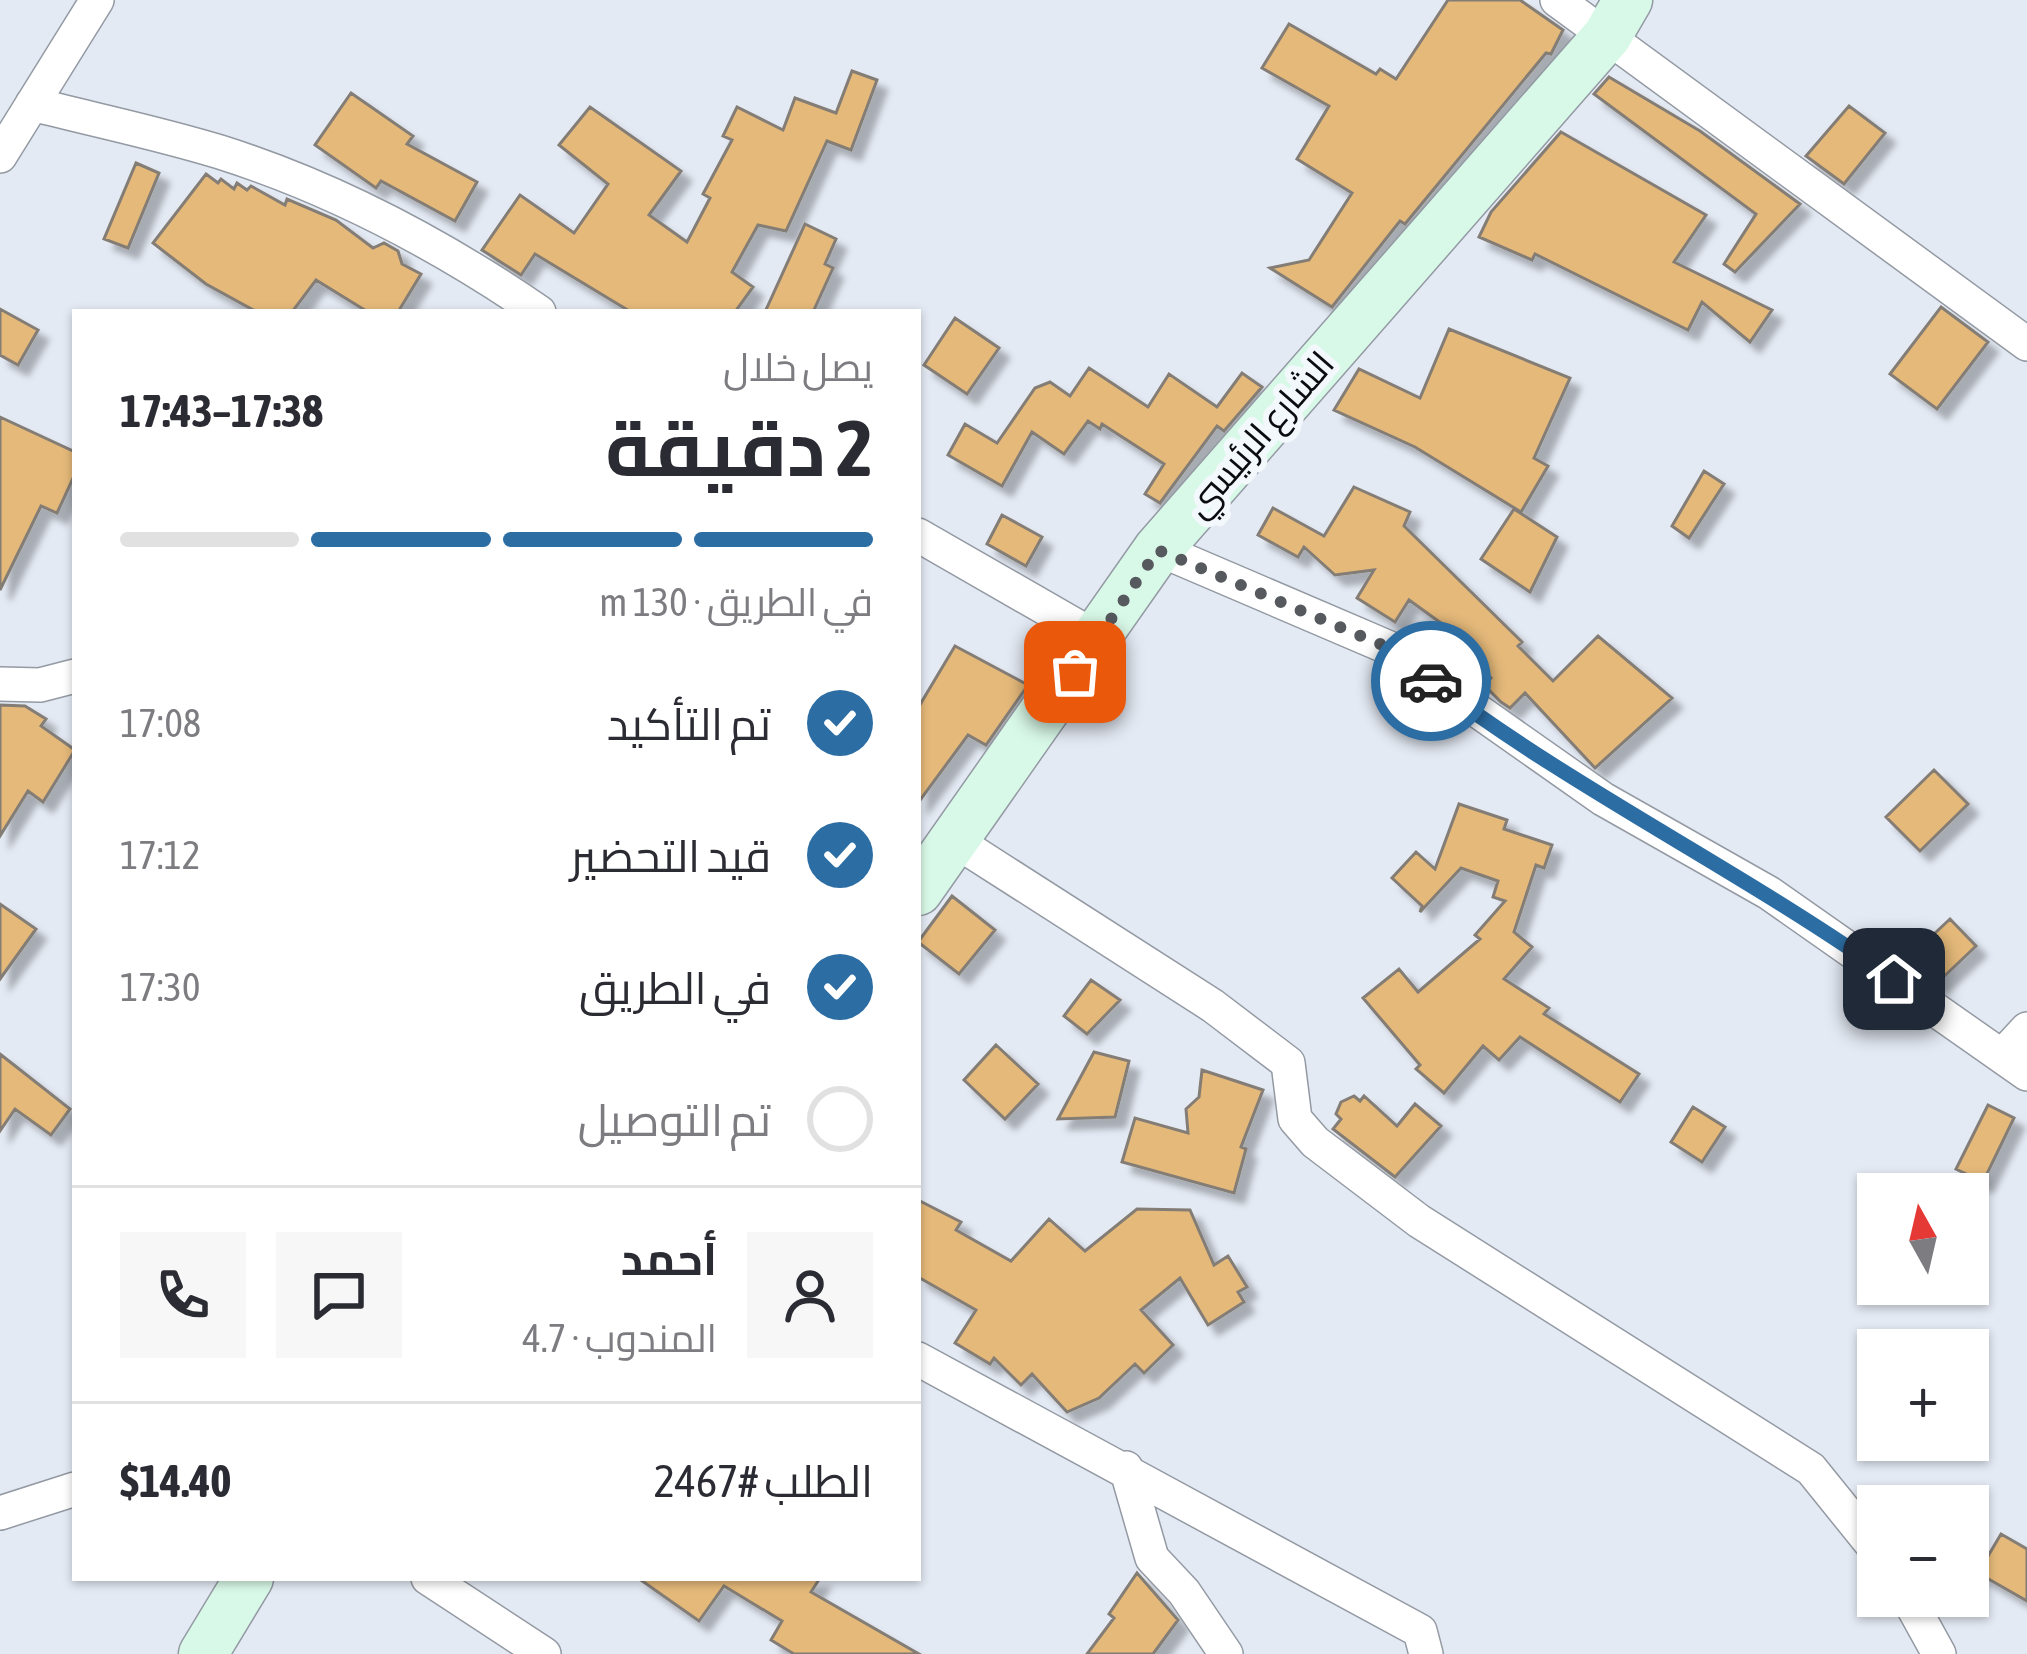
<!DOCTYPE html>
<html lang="ar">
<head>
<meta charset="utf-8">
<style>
  :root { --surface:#fff; --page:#f7f7f7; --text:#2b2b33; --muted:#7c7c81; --line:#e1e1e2; --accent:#2c6da3 }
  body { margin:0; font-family:"Asap Condensed",Cairo,sans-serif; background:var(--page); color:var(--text); direction:rtl; height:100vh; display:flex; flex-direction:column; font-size:45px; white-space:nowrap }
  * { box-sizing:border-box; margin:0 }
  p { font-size:39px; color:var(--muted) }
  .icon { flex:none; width:66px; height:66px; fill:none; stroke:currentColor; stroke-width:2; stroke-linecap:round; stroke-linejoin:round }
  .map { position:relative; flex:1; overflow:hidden; direction:ltr }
  .panel { position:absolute; left:72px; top:309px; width:849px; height:1272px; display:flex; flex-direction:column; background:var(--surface); border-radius:0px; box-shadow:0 3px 9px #0004; direction:rtl }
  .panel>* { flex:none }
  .needle { width:78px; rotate:352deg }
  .fabs { position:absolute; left:1857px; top:1173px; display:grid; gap:24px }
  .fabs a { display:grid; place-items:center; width:132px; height:132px; border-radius:0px; background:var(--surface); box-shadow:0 3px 9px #0004; font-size:60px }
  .pin { position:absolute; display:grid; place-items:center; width:102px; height:102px; color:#fff; margin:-51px; border-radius:24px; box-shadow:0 6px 18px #0006 }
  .courier { position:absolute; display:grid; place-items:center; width:120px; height:120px; margin:-60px; border:9px solid #2c6da3; border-radius:50%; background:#fff; color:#222; box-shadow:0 3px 15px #0007 }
  .headline em { font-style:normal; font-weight:700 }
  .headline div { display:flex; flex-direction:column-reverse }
  .headline { display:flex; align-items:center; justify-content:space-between; height:204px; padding:0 48px }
  h1 { font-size:78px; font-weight:700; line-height:90px }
  .bar { display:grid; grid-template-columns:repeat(4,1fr); gap:18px 12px; align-content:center; height:144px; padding:0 48px }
  .bar i { height:15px; border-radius:9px; background:var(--line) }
  .bar .on { background:var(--accent) }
  .bar p { grid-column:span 4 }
  .line { display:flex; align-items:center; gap:30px; padding:0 48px; border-top:3px solid var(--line) }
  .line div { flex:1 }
  .round { display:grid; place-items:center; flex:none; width:126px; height:126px; border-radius:0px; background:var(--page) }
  ol { padding:0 48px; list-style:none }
  li { display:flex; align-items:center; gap:36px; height:132px }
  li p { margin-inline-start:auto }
  li .icon { padding:12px; border-radius:50%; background:var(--accent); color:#fff; stroke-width:4 }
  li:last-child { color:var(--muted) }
  li i { width:66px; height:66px; border:6px solid var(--line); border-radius:50% }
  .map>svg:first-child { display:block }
  .building { fill:#e5b97a; stroke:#847d75; stroke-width:3; filter:url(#shadow) }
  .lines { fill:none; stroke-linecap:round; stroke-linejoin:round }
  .street-casing { stroke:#949aa3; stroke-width:36 }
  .secondary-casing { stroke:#949aa3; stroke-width:51 }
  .street { stroke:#fff; stroke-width:33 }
  .secondary { stroke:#d9f9e8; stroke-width:48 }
  .done { stroke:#565a5f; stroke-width:12; stroke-dasharray:0 21.6 }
  .route { stroke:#2c6da3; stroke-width:15 }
  .labels { text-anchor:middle; stroke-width:12; stroke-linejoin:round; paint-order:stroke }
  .street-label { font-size:36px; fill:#0a0c0f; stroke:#f3f8fd }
</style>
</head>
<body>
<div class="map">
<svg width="2027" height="1654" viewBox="0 0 2027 1654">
  <defs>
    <filter id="shadow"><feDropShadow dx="10" dy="10" stdDeviation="3" flood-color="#0004"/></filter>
  </defs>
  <rect width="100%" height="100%" fill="#e4eaf4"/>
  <path class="building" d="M1448 0H1520L1563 30 1551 54 1546 53 1405 224 1400 221 1332 307 1270 268 1309 260 1352 193 1297 159 1329 106 1262 68 1289 24 1376 74 1380 69 1396 79Z
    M852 71 877 80 851 150 827 141 786 231 758 225 732 272 753 287 735 312H631L535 254 521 275 482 250 520 195 574 233 608 184 559 145 590 107 681 171 649 215 687 242 710 198 703 194 732 140 723 136 737 107 783 130 795 98 836 113Z
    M1609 77 1700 131 1800 204 1735 272 1724 264 1756 214 1594 94Z
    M351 93 413 136 407 144 477 182 455 221 381 181 376 188 315 145Z
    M1849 106 1885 133 1844 184 1806 156Z
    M1561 132 1706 215 1674 262 1772 310 1750 342 1702 302 1688 330 1535 254 1532 260 1479 237 1491 212Z
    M136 163 159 173 128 248 104 239Z
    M206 174 218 183 221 179 234 189 237 183 247 190 251 186 285 205 287 199 336 220 373 248 384 243 398 251 402 264 421 274 398 312H368L316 280 292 312H257L206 284 153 243Z
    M805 224 836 239 825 264 833 268 813 312H765Z
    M1941 307 1988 342 1937 409 1890 374Z
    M0 309 38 330 18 365 0 355Z
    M955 318 999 348 967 394 924 365Z
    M1449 329 1570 378 1534 458 1548 466 1521 512 1415 447 1334 410 1359 369 1420 398Z
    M1089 368 1148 407 1169 374 1217 407 1242 373 1262 387 1224 431 1217 426 1160 503 1145 494 1164 464 1102 424 1100 429 1088 421 1064 454 1032 432 1002 486 948 455 965 424 997 443 1035 388 1050 382 1070 396Z
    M0 417 75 452V474L57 513 41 506 0 590Z
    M1704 471 1724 484 1689 538 1672 526Z
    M1354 487 1410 512 1404 526 1522 642 1518 646 1553 681 1598 636 1672 698 1595 768 1525 693 1510 708 1501 702 1484 685 1491 678 1463 651 1470 644 1409 600 1395 622 1357 598 1374 570 1335 575 1304 547 1298 557 1258 535 1273 508 1324 536Z
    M1514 509 1557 537 1530 592 1481 559Z
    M1002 515 1042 537 1026 566 987 544Z
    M955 646 1028 685 986 745 968 735 918 803V708Z
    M0 705 25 706 46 719 41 726 75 750 43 802 28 791 0 836Z
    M1934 770 1968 804 1920 851 1886 817Z
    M1459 804 1507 820 1504 829 1552 845 1544 868 1536 865 1514 932 1532 947 1504 979 1549 1008 1544 1014 1639 1074 1620 1102 1520 1037 1499 1060 1483 1046 1444 1093 1416 1069 1420 1065 1363 998 1399 969 1418 992 1480 939 1475 935 1505 901 1493 897 1498 881 1461 868 1420 912 1422 906 1392 878 1416 852 1435 869Z
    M952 896 995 930 959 974 918 942Z
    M0 904 36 929 0 979Z
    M1950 919 1976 946 1936 984 1904 962Z
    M1091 980 1120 1000 1087 1034 1064 1016Z
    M996 1045 1038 1084 1005 1119 964 1080Z
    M1094 1052 1129 1061 1115 1117 1058 1119Z
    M0 1054 70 1109 51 1135 15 1109 0 1131Z
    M1202 1070 1263 1090 1241 1147 1246 1149 1234 1193 1122 1162 1135 1118 1188 1133 1186 1109 1199 1097Z
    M1354 1096 1360 1101 1364 1096 1397 1126 1415 1104 1441 1126 1395 1177 1333 1129 1341 1119 1336 1114 1341 1102Z
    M1988 1105 2014 1118 1983 1182 1956 1169Z
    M1693 1107 1725 1127 1702 1162 1671 1142Z
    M918 1200 961 1222 956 1230 1011 1261 1049 1219 1085 1251 1137 1209 1190 1210 1214 1265 1228 1256 1247 1287 1238 1292 1244 1302 1208 1325 1180 1278 1141 1310 1173 1345 1144 1373 1135 1364 1099 1398 1067 1412 1032 1374 1021 1385 994 1358 990 1364 955 1343 976 1310 918 1277Z
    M2001 1534 2027 1549V1601L1978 1573Z
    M1137 1573 1178 1620 1153 1654H1087L1114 1618 1109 1614Z
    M638 1578H820L811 1592 919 1654H794L771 1640 782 1621 724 1586 699 1621Z"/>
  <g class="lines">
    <g class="street-casing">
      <path id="street" d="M1557 0 2027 344
        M32 104C95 120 158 133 220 152 334 188 441 245 539 312
        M0 156 97 0
        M918 535 1099 639
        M1158 549 1387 647 1603 799 1769 893 2027 1074
        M0 684 40 685 75 676
        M954 840 1213 1006 1288 1063 1295 1119 1315 1142 1419 1221 1811 1469 1878 1552
        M2002 1056 2027 1029
        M918 1359 1420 1631 1426 1654
        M1126 1468 1152 1558 1184 1592 1226 1654
        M0 1513 75 1489
        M428 1578 544 1654
        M1907 1596 1939 1654"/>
    </g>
    <g class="secondary-casing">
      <path id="secondary" d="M918 891 1158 549 1607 36 1628 0
        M203 1654 249 1578"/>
    </g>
    <use href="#street" class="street"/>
    <use href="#secondary" class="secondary"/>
  </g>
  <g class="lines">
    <path class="done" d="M1075 672 1158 550 1387 647 1431 681"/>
    <path class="route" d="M1431 681C1578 792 1744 872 1894 979"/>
  </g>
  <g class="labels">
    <g class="street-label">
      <text transform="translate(1259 434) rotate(-49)" y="13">الشارع الرئيسي</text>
    </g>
  </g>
</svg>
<div class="fabs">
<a><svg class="needle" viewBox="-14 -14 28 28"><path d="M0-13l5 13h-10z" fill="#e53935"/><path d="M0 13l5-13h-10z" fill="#7c7c81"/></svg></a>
<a>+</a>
<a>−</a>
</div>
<div class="pin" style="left:1075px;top:672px;background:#ea580c"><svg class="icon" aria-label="bag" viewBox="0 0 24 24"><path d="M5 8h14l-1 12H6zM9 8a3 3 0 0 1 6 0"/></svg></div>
<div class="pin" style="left:1894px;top:979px;background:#1f2937"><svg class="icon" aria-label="home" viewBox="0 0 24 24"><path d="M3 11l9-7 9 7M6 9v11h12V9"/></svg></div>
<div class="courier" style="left:1431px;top:681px"><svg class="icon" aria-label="car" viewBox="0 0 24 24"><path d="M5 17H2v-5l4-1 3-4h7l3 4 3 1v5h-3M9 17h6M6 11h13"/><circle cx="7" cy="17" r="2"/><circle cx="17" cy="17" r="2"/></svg></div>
<section class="panel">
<div class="headline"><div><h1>2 دقيقة</h1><p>يصل خلال</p></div><em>17:38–17:43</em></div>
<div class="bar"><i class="on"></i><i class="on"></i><i class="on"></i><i></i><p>في الطريق · 130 m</p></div>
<ol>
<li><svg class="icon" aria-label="check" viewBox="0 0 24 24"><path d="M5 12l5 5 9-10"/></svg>تم التأكيد<p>17:08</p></li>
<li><svg class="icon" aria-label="check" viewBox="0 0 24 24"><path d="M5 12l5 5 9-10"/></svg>قيد التحضير<p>17:12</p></li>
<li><svg class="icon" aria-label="check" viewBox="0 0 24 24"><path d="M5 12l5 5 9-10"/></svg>في الطريق<p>17:30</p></li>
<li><i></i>تم التوصيل</li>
</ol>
<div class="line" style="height:216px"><a class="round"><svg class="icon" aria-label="person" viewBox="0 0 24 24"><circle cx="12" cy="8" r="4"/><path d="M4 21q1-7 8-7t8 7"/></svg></a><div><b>أحمد</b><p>المندوب · 4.7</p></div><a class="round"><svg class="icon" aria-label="chat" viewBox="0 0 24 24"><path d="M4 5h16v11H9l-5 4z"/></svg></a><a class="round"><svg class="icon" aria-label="phone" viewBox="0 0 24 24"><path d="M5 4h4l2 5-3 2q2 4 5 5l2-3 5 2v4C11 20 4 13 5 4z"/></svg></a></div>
<div class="line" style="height:156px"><div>الطلب #2467</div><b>$14.40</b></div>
</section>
</div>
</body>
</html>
